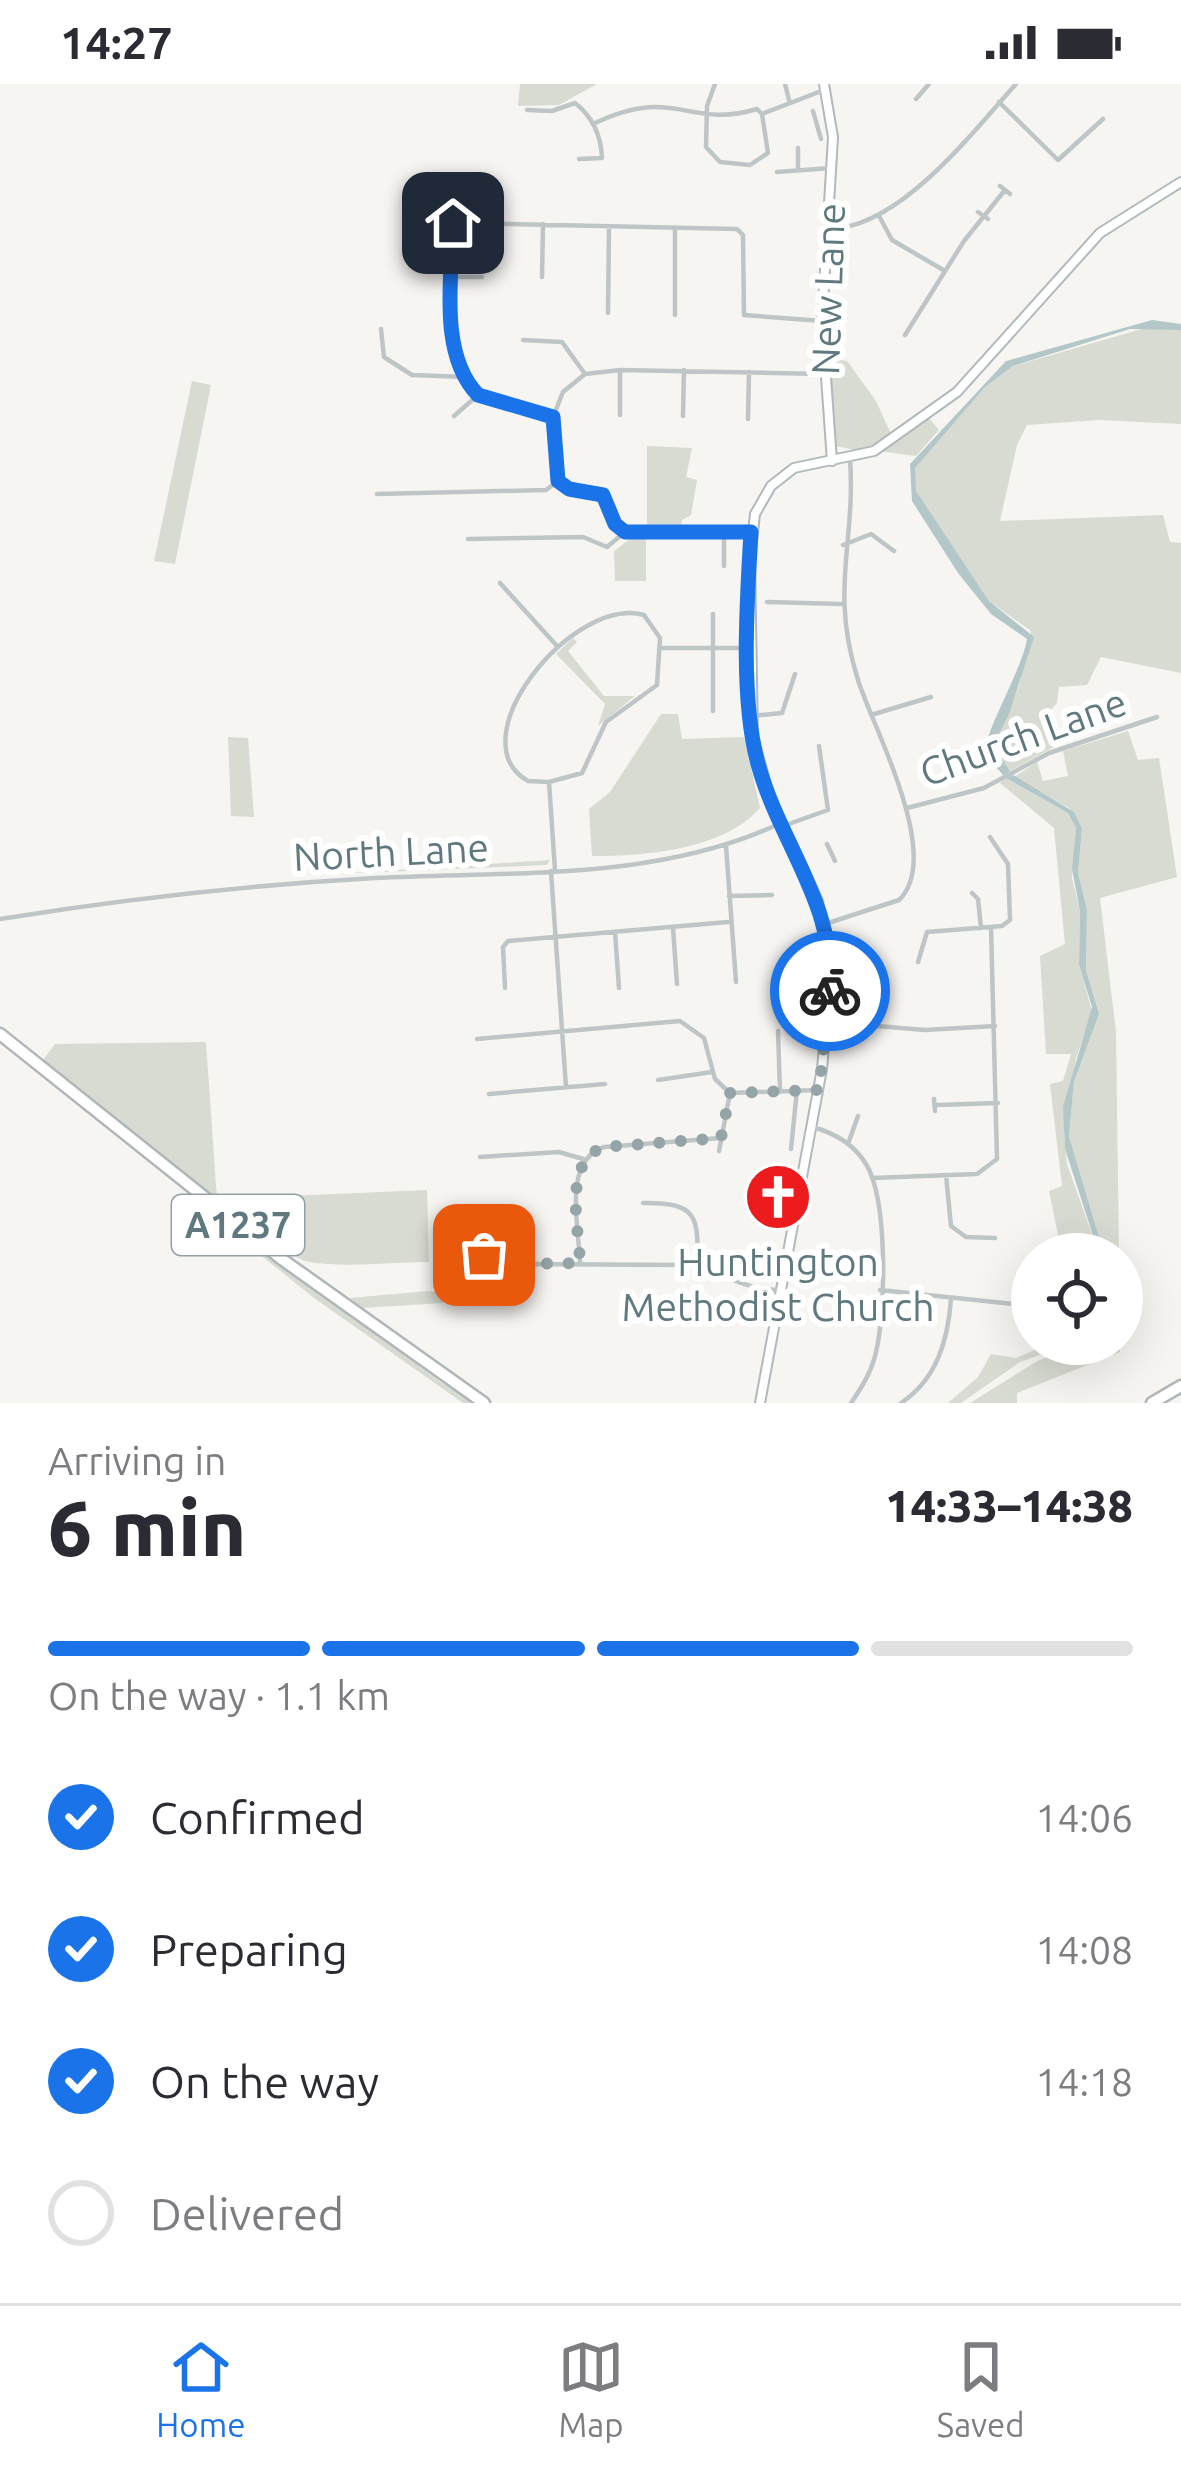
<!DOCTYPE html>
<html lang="en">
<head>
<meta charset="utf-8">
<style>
  :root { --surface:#fff; --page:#f2f2f3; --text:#2b2b33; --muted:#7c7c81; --line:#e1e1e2; --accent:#1a73e8 }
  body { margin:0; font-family:Ubuntu,sans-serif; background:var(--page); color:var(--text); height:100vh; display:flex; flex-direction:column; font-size:45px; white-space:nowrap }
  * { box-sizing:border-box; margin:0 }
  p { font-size:39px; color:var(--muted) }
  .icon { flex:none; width:66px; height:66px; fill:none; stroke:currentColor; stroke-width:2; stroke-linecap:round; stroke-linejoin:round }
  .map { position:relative; height:1319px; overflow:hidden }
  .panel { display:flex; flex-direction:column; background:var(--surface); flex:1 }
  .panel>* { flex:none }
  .buttons { position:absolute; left:1011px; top:1149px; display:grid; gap:24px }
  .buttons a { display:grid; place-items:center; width:132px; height:132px; border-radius:50%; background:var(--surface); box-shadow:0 12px 48px #0002; font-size:60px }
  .pin { position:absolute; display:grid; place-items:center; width:102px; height:102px; color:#fff; margin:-51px; border-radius:24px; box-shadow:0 6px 18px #0006 }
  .courier { position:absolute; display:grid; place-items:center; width:120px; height:120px; margin:-60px; border:9px solid #1a73e8; border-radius:50%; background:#fff; color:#222; box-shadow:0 3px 15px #0007 }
  .overview em { font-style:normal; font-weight:800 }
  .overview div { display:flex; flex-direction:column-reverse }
  .overview { display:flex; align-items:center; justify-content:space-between; height:204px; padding:0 48px }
  h1 { font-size:78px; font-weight:800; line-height:90px }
  .bar { display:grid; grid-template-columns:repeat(4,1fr); gap:18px 12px; align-content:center; height:144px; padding:0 48px }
  .bar i { height:15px; border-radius:9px; background:var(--line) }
  .bar .selected { background:var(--accent) }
  .bar p { grid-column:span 4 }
  ol { padding:0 48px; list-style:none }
  li { display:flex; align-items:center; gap:36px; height:132px }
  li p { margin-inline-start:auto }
  li .icon { padding:12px; border-radius:50%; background:var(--accent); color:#fff; stroke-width:4 }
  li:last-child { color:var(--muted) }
  li i { width:66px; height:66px; border:6px solid var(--line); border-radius:50% }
  .status { display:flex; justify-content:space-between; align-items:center; height:84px; padding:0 60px; background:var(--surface); direction:ltr }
  .status svg { height:33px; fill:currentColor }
  .dock { display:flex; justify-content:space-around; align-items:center; height:168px; border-top:3px solid var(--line); background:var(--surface); font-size:33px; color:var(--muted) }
  .dock a { display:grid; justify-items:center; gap:6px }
  .dock .selected { color:var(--accent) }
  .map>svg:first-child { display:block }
  .green { fill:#d7dbd1 }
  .water { fill:#b4c7c8 }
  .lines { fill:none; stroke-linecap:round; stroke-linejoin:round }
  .secondary-casing { stroke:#b0b9bc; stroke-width:12 }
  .highway-casing { stroke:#afb6b8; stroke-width:15 }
  .street { stroke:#bec5c7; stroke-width:4.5 }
  .secondary { stroke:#fff; stroke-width:8 }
  .highway { stroke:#fff; stroke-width:10 }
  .done { stroke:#94a4a7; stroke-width:12; stroke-dasharray:0 21.6 }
  .route { stroke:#1a73e8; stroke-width:15 }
  .labels { text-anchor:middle; stroke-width:12; stroke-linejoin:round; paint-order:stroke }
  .shield { fill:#fff; stroke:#8fa1a5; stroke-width:3 }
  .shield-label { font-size:36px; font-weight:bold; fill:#5f797f }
  .street-label { font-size:39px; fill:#5f797f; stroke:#fff }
  .poi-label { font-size:39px; fill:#5f797f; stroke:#fff }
</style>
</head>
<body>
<div class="status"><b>14:27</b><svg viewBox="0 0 49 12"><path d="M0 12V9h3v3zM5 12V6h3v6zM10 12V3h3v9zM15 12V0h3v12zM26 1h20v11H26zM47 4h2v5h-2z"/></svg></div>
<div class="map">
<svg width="1181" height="1319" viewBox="0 0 1181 1319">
  <rect width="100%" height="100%" fill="#f6f5f2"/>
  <path class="green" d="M520 0H597L559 21 518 22Z
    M1152 242 1181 246V340L1100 336 1027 341 1017 361 1000 437 1163 431 1170 458 1181 459V589L1101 573 1087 601 1059 603 1057 619 1043 635 1044 646 1056 657 1052 664 1010 687 993 661 1019 602 1031 547 989 517 915 406V382L985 303 1013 282Z
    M827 274 847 277 876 317 891 350 861 367 835 362Z
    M192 297 211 301 175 480 154 477Z
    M929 334 939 346 916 372 880 367Z
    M647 362 692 364 686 393 697 396 691 431 682 436 681 446 647 447Z
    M646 454V497H615L614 467 630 455Z
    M573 554 577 558 568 567 604 612H635L598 642 605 620 556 570Z
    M661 630H678L682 655 744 653 760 724C723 766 645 772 592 772L589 725 610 708Z
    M1128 647 1138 676 1159 674 1177 793 1100 814 1116 948 1119 1170H1104L1069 1052 1074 998 1099 930 1086 886 1087 825 1078 789 1082 745 1069 724 1014 693 1037 678 1043 697 1068 692 1063 667Z
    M228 653 248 654 254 733 231 732Z
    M1006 694 1068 729 1076 744 1072 794 1080 827 1079 881 1092 927 1076 974 1064 1052 1067 1080 1099 1170H1062L1049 1107 1062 1102 1050 1000 1063 997 1071 970H1046L1040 872 1065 860 1054 744 1000 699Z
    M550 776 547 781 336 790Z
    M206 958 217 1115 427 1106 429 1178C391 1178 347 1184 309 1178 272 1171 82 1010 43 976L55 960Z
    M187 1112 442 1299 476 1319H463L314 1214Z
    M428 1207 440 1208 443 1219 362 1224 350 1214Z
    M1049 1260H1070L1020 1278 961 1319H948L978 1293 991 1270 1016 1274Z
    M1089 1260H1120V1268L1017 1309V1319H970L1039 1276Z"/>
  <path class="water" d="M1152 236 1181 240V246L1130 245 1013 282 985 303 915 384 916 407 989 517 1034 553 1009 630 993 661 1010 687 1004 692C997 684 989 677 986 668 982 652 1023 584 1027 555L991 530 958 489 912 417 910 380 1006 277Z
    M1013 691 1074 728 1082 745 1078 789 1087 825 1086 886 1099 930 1074 998 1069 1052 1104 1170H1099L1065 1065 1063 1023 1092 923 1079 881 1080 827 1072 785 1076 744 1068 729 1006 694Z"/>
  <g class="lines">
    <g class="secondary-casing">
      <path id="secondary" d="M824 0 833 53 822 237 832 377
        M760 1319 822 985 831 885 818 817 770 714 753 653 750 475 755 430 771 402 794 384 874 367 957 308 1100 149 1181 98"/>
    </g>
    <g class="highway-casing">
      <path id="highway" d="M0 950 283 1176 484 1319
        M1152 1319 1181 1302"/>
    </g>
    <path class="street" d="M715 0 707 22 706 63 720 78 750 81 768 69 762 30
      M785 0 789 16
      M916 15 929 0
      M999 18 1058 76 1103 35
      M527 26 552 27 575 19C593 33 601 51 602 74L579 75
      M813 27 821 55
      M762 30 824 6
      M593 40C676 0 687 46 757 25L762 30
      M798 64V85
      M777 88 831 84
      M1000 102 1010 110
      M978 128 988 135
      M879 132 892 156 945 187
      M420 138 737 145 743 151 744 231 822 237
      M453 139C452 182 440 285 480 312 501 326 529 328 553 333
      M827 145C898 146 971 50 1016 0
      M452 193H482
      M542 193 543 140
      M608 229 609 142
      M675 231V144
      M381 245 384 273 412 291 465 293
      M905 251 964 157 1005 106
      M523 256 562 258 585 290
      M620 286V331
      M454 332 478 311
      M683 332 684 286
      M748 335 749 288
      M558 397 553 333 563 308 585 290 620 286 823 290
      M558 397 603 411 615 440 625 448
      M377 410 546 406 558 397
      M625 448H751
      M724 448V482
      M468 455 583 453 607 463 625 448
      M843 461 871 450 894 467
      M500 499 557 562
      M767 518 841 520
      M713 530V627
      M660 564H750
      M871 631 931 613
      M751 632 782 629 795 590
      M549 698 582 689 606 638 657 601 660 554 644 531C573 511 456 656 528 697L549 698 555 786
      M907 724 984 704 1049 669 1157 633
      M783 742 828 726 819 662
      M827 760 835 777
      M726 762 736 898
      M551 787 566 1003
      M972 809 978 815 981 844
      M729 812 772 811
      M0 835C124 815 249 801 375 794 511 787 655 798 781 739
      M825 840 899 816C944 773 873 644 858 596 829 504 856 460 850 375
      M673 844 677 900
      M615 848 619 904
      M918 878 927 848 1002 842 1010 836 1008 780 990 753
      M505 904 503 863 508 857 728 838
      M828 938 925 946 995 942
      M778 947 780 1008
      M477 955 680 937 704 954 715 995 730 1009 819 1006
      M658 996 712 988
      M489 1010 605 1000
      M934 1015 935 1027
      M937 1021 998 1019
      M813 1043C834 1049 854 1060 866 1080 888 1116 886 1226 876 1268 872 1287 862 1303 851 1319
      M848 1060 858 1032
      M791 1065 797 1006
      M719 1067 730 1009
      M480 1073 559 1068 583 1075
      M946 1091 951 1142 966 1153 995 1154
      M872 1094 977 1090 997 1075 991 843
      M643 1119C698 1118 699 1133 697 1183
      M474 1134 477 1162 500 1180 684 1181C719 1185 742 1206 778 1206
      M580 1179C579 1143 562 1077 604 1063L721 1054
      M880 1206 1032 1222
      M901 1319C937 1295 948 1256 951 1215"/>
    <use href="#secondary" class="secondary"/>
    <use href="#highway" class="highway"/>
  </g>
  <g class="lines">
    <path class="done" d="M484 1171 506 1180 580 1179C579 1143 562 1077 604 1063L721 1054 730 1009 819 1006 830 907"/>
    <path class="route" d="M453 139C452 191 438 270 478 311L553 333 558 397 569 405 603 411 615 440 625 448H751C747 517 740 614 758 680 780 760 836 820 830 907"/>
  </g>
  <defs>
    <g id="church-disc" transform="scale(3.45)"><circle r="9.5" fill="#ec1c1e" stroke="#fff"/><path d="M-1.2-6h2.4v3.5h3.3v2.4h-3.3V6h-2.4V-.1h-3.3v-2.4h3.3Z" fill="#fff"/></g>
  </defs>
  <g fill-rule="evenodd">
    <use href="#church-disc" x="778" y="1113"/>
  </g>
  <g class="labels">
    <rect class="shield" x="172" y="1111" width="132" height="60" rx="9"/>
    <g class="shield-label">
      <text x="238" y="1154">A1237</text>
    </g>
    <g class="street-label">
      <text transform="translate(828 205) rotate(-88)" y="14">New Lane</text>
      <text transform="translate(1023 653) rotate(-20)" y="14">Church Lane</text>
      <text transform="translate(391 768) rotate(-3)" y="14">North Lane</text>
    </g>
    <g class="poi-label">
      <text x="778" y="1192">Huntington<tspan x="778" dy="45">Methodist Church</tspan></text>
    </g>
  </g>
</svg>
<div class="buttons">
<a><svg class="icon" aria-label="locate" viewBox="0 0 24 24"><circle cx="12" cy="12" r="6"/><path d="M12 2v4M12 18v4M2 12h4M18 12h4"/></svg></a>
</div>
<div class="pin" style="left:484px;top:1171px;background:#ea580c"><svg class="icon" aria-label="bag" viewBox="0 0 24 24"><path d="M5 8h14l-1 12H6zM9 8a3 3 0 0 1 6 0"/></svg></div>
<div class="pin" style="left:453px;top:139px;background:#1f2937"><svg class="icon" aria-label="home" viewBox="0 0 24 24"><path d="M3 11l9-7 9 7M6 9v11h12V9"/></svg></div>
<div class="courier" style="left:830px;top:907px"><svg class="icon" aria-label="bike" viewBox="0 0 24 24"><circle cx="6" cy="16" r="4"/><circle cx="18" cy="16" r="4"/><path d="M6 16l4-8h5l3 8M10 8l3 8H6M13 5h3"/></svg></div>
</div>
<section class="panel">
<div class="overview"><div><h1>6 min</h1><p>Arriving in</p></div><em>14:33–14:38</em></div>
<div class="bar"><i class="selected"></i><i class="selected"></i><i class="selected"></i><i></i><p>On the way · 1.1 km</p></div>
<ol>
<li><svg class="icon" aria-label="check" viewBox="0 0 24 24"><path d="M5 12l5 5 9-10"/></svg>Confirmed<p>14:06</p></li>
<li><svg class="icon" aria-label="check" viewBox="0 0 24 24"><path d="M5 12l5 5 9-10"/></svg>Preparing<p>14:08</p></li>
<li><svg class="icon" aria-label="check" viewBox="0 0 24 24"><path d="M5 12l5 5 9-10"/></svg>On the way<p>14:18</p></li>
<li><i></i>Delivered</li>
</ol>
</section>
<nav class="dock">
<a class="selected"><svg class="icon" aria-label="home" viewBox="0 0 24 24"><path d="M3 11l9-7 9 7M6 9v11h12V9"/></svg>Home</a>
<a><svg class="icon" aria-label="map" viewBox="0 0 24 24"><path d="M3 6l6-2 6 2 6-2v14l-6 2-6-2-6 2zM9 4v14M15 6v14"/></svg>Map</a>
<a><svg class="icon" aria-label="saved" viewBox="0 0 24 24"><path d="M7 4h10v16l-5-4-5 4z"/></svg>Saved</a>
</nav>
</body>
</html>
